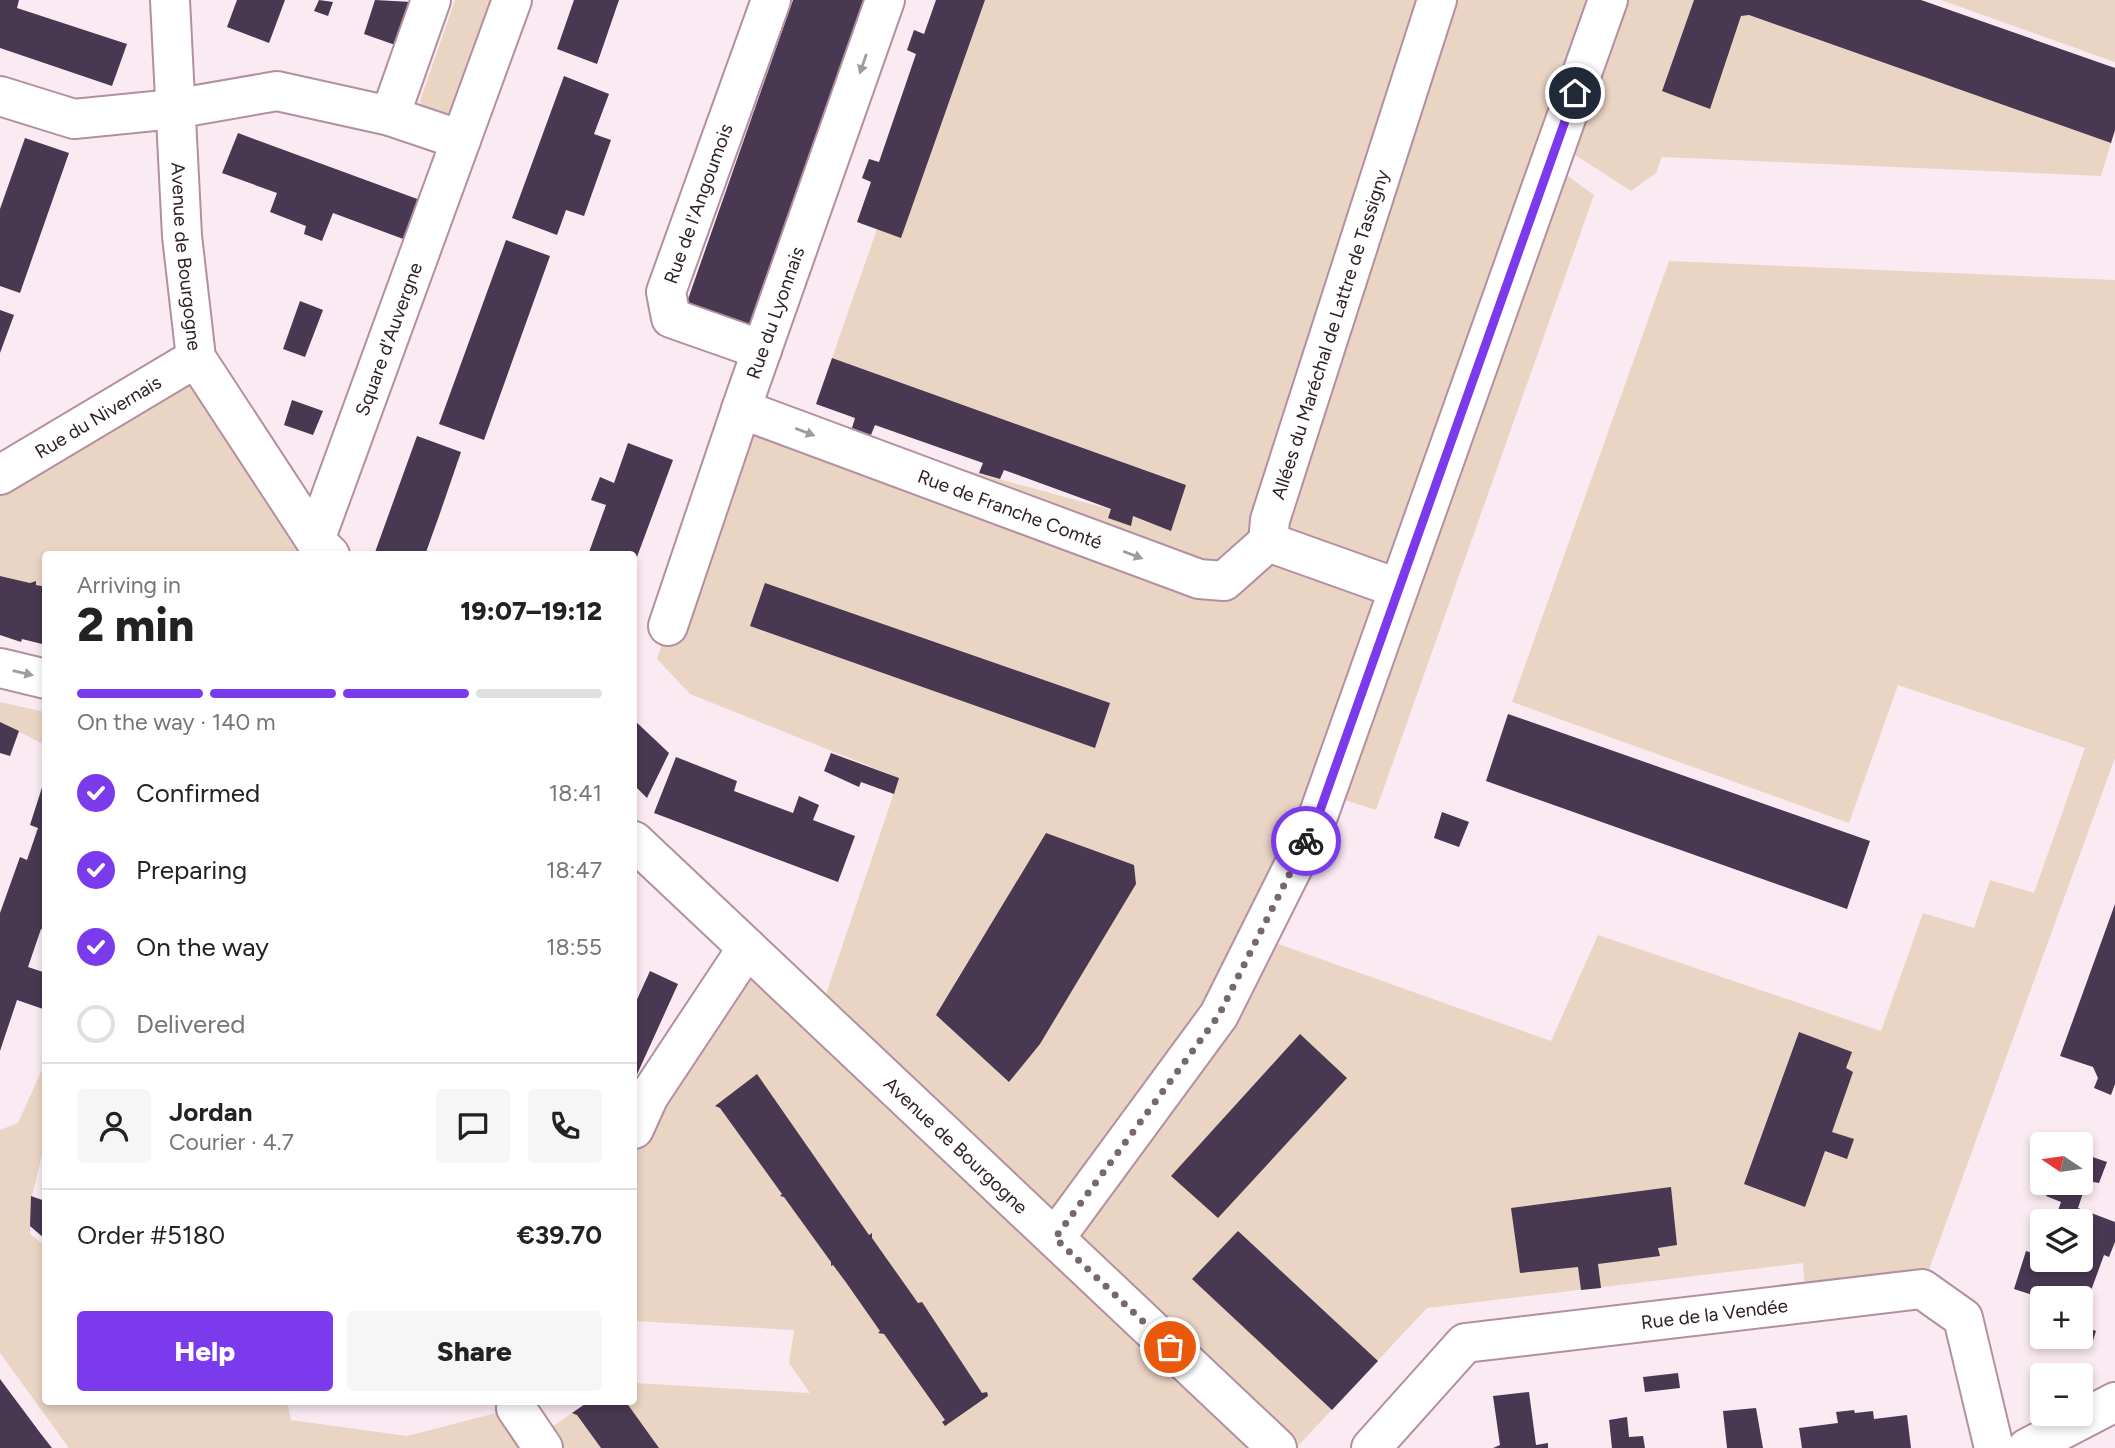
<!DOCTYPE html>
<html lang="en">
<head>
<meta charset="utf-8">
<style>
  :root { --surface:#fff; --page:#f6f6f6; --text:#222; --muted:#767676; --line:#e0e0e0; --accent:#7c3aed }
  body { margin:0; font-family:Figtree,sans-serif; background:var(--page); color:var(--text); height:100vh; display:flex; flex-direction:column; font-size:26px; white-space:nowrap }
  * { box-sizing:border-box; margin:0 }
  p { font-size:23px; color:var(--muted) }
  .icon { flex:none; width:38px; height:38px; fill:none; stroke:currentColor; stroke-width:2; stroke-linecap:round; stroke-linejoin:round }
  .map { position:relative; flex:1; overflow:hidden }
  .drawer { position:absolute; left:42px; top:551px; width:595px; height:854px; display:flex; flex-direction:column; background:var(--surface); border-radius:7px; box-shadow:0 4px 10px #0003 }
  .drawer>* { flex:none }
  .needle { width:46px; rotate:283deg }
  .fabs { position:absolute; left:2030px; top:1132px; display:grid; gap:14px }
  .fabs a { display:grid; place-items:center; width:63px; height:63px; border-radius:7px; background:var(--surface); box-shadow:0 4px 10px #0003; font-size:35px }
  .pin { position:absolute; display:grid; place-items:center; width:60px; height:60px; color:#fff; margin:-30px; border:4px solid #fff; border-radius:50%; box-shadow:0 2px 7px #0007 }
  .courier { position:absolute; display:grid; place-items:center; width:70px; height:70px; margin:-35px; border:5px solid #7c3aed; border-radius:50%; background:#fff; color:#222; box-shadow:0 2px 9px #0007 }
  .head em { font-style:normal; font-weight:800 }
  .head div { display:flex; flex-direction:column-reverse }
  .head { display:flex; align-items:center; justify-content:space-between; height:119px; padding:0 35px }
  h1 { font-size:46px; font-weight:800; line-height:52px }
  .bar { display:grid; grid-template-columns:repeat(4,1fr); gap:10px 7px; align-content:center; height:84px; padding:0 35px }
  .bar i { height:9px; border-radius:5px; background:var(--line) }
  .bar .selected { background:var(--accent) }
  .bar p { grid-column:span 4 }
  .line { display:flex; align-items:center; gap:18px; padding:0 35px; border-top:2px solid var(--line) }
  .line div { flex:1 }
  .round { display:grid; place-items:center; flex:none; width:74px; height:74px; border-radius:7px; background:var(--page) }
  ol { padding:0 35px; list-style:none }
  li { display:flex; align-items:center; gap:21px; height:77px }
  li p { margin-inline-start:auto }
  li .icon { padding:7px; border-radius:50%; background:var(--accent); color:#fff; stroke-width:4 }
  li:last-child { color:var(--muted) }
  li i { width:38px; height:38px; border:4px solid var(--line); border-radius:50% }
  .cta { display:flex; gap:14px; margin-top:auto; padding:14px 35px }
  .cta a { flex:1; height:80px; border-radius:7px; background:var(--accent); color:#fff; font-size:28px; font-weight:800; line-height:80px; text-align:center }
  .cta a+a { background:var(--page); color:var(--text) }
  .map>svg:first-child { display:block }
  .green { fill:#ead5c5 }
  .building { fill:#493851 }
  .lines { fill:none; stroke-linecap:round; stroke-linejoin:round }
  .minor-casing { stroke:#b38f9f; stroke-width:42 }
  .minor { stroke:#fff; stroke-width:38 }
  .oneway { fill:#a29b9e }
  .done { stroke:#77676e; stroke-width:7; stroke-dasharray:0 12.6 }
  .route { stroke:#7c3aed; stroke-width:9 }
  .labels { text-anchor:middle; stroke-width:7; stroke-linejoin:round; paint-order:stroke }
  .street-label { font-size:19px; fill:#302128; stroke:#fff }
</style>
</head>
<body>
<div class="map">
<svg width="2115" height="1448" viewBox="0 0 2115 1448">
  <rect width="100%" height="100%" fill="#faeaf1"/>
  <path class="green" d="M455 0H500L447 121 424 119 420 101Z
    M985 0H1694L1662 90 1709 109 1741 16 1749 15 2111 143 2101 176 1662 157 1656 173 1631 191 1558 144 1550 163 1594 195 1376 810 1326 794 1259 937 1551 1041 1598 935 1881 1031 1923 913 1974 928 1990 880 2034 893 2085 748 1898 685 1849 823 1512 702 1669 261 2115 280V758L1922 1289 1806 1303 1803 1263 1427 1308 1296 1448H69L0 1353V1130L18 1123 45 1063V1142L32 1196 30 1234 45 1246 46 1402H287L291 1420 407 1436 516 1408 536 1438 588 1402H634V1383L810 1393 789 1363 794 1330 634 1321V1129L747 948 819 1015 899 778 690 694 657 659 741 409 1172 526 1186 485 832 358 877 229 901 237Z
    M1941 0H2115V62Z
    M196 358 330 555H46L45 587 36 585V581L30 583 0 576V475Z
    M0 702 45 712V745L0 722Z"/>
  <path class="building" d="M0 0H19L17 8 127 44 112 86 0 48Z
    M237 0H285L269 43 227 27Z
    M319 0 333 2 328 16 314 11Z
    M375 0 411 2 398 46 364 34Z
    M574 0H619L597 64 557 49Z
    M793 0H864L749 325 687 302Z
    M936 0H985L901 238 857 222 871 182 862 178 869 159 879 162 916 54 907 50 914 30 924 34Z
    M1694 0H1921L2115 68V130L2111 143 1749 15 1741 16 1710 109 1662 91Z
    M564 76 609 94 594 134 611 140 584 216 566 210 557 235 512 218Z
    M238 133 420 200 406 240 333 213 322 241 304 234 306 226 270 212 277 193 222 173Z
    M25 138 69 153 20 293 0 286V209Z
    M506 240 550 256 484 440 439 424Z
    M300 301 323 310 305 357 283 349Z
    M0 310 14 315 0 353Z
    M832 358 1186 485 1171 531 1133 516 1131 526 1108 518 1111 509 1004 470 1000 479 979 473 983 463 875 425 871 435 852 428 855 418 816 404Z
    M292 400 323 411 313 435 284 425Z
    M417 436 461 452 439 516 425 555H374Z
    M628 443 673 460 634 565V555H588L606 505 591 500 600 477 614 483Z
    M0 576 30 583 36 581V585L46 587V645L22 639 21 642 0 635Z
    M765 583 1110 703 1095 748 750 626Z
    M1508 714 1870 841 1847 909 1486 781Z
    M634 720 669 753 647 798 634 785Z
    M0 722 19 731 10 756 0 753Z
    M831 753 899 778 894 794 861 782 859 787 824 771Z
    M676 757 737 781 734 791 793 813 799 796 819 805 813 820 855 836 838 882 654 813Z
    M45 778 46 930 41 929 28 967 46 973V1010L17 1000 0 1051V913L20 857 27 860 38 828 30 825Z
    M1442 812 1469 822 1459 847 1434 838Z
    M1046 833 1134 865 1136 884 1040 1044 1009 1082 936 1015Z
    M2115 904V1084L2111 1095 2094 1088 2098 1078 2093 1067 2060 1056Z
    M650 971 678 984 634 1081V1006Z
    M1799 1032 1852 1052 1846 1068 1853 1072 1832 1132 1854 1139 1847 1159 1825 1151 1805 1207 1744 1184Z
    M1300 1034 1347 1078 1218 1218 1171 1176Z
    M757 1074 869 1235 872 1233V1238L918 1303 922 1302 982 1393 987 1392 988 1396 945 1426 942 1422 945 1420 884 1334 878 1333 880 1331 845 1281 833 1265 831 1266V1262L784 1197 780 1196 782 1194 720 1108 715 1106Z
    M2081 1153 2107 1162 2099 1183 2087 1181 2078 1208 2115 1222V1242L2109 1257 2104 1255 2081 1318V1298H2042L2014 1289 2026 1251 2039 1255 2042 1248V1260H2081V1222H2054L2061 1202 2046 1196 2051 1183H2081Z
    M1671 1187 1677 1245 1658 1248 1660 1256 1598 1264 1601 1288 1581 1290 1578 1267 1520 1273 1511 1208Z
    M31 1196 45 1201 44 1238 30 1226Z
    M1238 1231 1378 1361 1332 1410 1192 1279Z
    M2042 1308V1329L2035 1327Z
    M2081 1325 2096 1331 2091 1347 2063 1337H2081Z
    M1678 1373 1680 1388 1645 1392 1643 1377Z
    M0 1379 41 1434 52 1448H0Z
    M1529 1392 1536 1445 1548 1443V1448H1493L1500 1445 1493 1396Z
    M588 1402H626L659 1448H601L577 1415 572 1413Z
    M1756 1408 1763 1448H1727L1723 1411Z
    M1854 1410 1855 1413 1873 1411 1874 1419 1907 1415 1911 1448H1802L1799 1428 1838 1423 1836 1412Z
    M1627 1417 1629 1437 1643 1436 1645 1448H1612L1609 1420Z"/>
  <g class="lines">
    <g class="minor-casing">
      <g id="minor">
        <path id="s1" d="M170 0 182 236 196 358 315 540 330 555"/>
        <path d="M0 96 74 119 174 109 277 91 390 116 431 0"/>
        <path d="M390 116 461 140"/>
        <path id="s2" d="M762 350 671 318 666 292 771 0"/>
        <path id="s3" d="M741 409 1199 579 1224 581 1268 542"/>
        <path id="s4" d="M0 475 196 358"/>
        <path id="s5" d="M315 540 512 0"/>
        <path id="s6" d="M1397 588 1268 542 1270 520 1437 0"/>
        <path id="s7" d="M668 626 746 395 885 0"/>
        <path d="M0 668 46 679"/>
        <path id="s8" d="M634 841 1277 1448"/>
        <path d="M634 1129 649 1096 747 948"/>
        <path d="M1055 1238 1219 1015 1317 819 1608 0"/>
        <path d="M518 1402 516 1408 543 1448"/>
        <path id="s9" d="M1371 1448 1465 1343 1922 1289 1963 1318 1994 1448"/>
        <path d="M2027 1448 2115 1402"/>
      </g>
    </g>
    <use href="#minor" class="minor"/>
  </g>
  <defs><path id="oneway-solid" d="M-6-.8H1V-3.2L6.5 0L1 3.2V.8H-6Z" transform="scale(1.75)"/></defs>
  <g class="oneway">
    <use href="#oneway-solid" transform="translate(863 64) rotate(109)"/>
    <use href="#oneway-solid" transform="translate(805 432) rotate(21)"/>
    <use href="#oneway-solid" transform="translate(1133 555) rotate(21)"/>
    <use href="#oneway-solid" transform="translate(23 673) rotate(13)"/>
  </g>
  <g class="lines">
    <path class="done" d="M1170 1347 1055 1238 1219 1015 1306 841"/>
    <path class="route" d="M1306 841 1317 819 1575 93"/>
  </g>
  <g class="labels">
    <g class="street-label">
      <text dy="7" stroke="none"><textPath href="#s2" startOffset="217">Rue de l'Angoumois</textPath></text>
      <text dy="7" stroke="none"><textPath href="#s1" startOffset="257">Avenue de Bourgogne</textPath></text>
      <text dy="7" stroke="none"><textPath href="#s7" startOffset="331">Rue du Lyonnais</textPath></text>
      <text dy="7" stroke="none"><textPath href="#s6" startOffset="354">Allées du Maréchal de Lattre de Tassigny</textPath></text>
      <text dy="7" stroke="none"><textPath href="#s5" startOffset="214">Square d'Auvergne</textPath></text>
      <text dy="7" stroke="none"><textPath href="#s4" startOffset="114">Rue du Nivernais</textPath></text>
      <text dy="7" stroke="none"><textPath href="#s3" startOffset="287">Rue de Franche Comté</textPath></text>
      <text dy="7" stroke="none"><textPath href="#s8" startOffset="443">Avenue de Bourgogne</textPath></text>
      <text dy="7" stroke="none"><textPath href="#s9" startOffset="392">Rue de la Vendée</textPath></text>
    </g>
  </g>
</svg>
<div class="fabs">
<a><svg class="needle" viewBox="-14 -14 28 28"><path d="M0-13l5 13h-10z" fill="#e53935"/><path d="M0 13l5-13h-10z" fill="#767676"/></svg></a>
<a><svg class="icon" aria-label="layers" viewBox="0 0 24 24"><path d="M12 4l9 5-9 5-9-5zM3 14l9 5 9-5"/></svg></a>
<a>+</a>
<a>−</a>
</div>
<div class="pin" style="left:1170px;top:1347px;background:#ea580c"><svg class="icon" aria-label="bag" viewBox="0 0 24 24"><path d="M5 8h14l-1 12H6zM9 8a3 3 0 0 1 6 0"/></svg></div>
<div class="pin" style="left:1575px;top:93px;background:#1f2937"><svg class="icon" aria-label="home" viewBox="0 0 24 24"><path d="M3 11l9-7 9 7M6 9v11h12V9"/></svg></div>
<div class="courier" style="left:1306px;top:841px"><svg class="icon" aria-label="bike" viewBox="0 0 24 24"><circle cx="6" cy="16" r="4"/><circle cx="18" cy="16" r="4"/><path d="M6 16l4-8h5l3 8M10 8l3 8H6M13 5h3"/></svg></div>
<section class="drawer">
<div class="head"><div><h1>2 min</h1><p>Arriving in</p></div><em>19:07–19:12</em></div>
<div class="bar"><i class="selected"></i><i class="selected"></i><i class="selected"></i><i></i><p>On the way · 140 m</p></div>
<ol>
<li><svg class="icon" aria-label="check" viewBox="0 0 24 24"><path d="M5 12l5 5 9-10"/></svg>Confirmed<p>18:41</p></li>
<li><svg class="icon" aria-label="check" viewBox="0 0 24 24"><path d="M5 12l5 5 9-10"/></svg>Preparing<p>18:47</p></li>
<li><svg class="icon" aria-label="check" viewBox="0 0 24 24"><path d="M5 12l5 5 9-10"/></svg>On the way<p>18:55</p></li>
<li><i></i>Delivered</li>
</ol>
<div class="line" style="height:126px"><a class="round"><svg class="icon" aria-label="person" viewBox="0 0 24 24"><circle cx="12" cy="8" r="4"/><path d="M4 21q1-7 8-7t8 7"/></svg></a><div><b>Jordan</b><p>Courier · 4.7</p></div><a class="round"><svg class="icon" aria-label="chat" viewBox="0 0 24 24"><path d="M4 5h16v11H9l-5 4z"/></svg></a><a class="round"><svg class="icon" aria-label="phone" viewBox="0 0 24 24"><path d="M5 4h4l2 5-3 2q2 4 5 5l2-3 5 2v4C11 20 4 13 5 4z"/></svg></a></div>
<div class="line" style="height:91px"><div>Order #5180</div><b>€39.70</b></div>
<div class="cta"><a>Help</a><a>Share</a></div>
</section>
</div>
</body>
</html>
